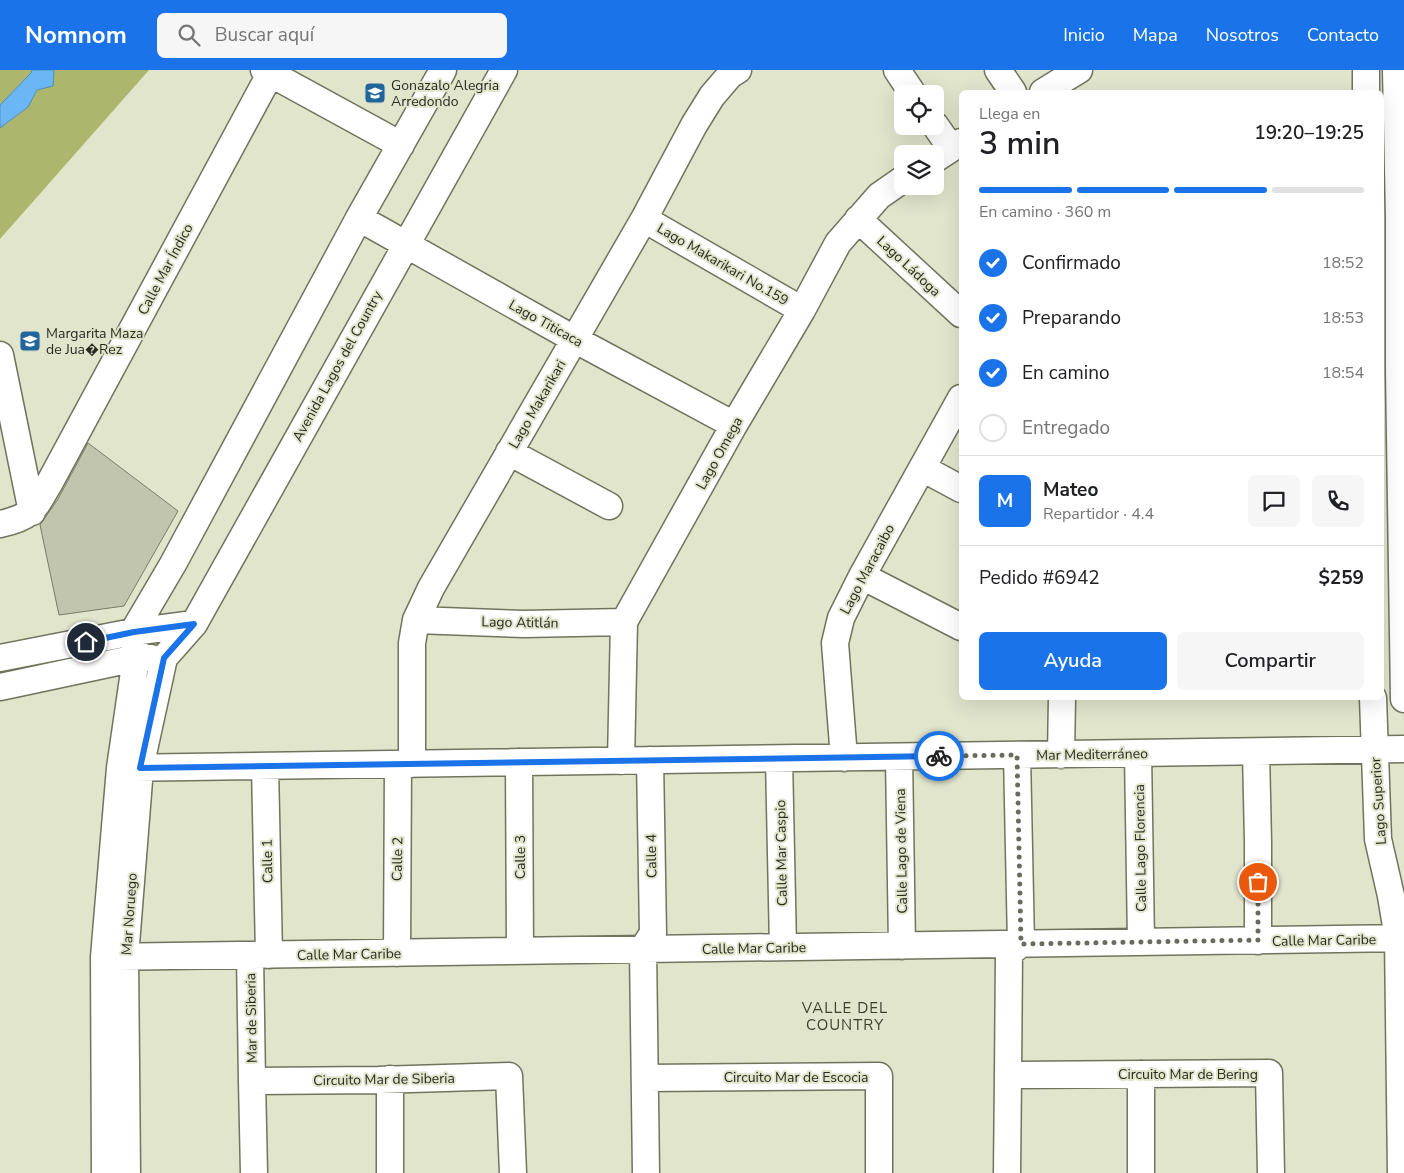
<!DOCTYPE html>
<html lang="es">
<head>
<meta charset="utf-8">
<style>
  :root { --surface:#fff; --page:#f6f6f6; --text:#202124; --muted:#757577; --line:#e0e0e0; --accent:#1a73e8 }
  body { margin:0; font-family:"Nunito Sans",sans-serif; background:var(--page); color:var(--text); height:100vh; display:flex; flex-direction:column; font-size:19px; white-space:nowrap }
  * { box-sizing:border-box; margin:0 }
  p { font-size:16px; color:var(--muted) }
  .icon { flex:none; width:28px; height:28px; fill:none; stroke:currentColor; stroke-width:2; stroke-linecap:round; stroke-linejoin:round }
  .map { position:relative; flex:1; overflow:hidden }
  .sheet { position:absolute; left:959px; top:20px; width:425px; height:610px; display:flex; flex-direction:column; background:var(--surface); border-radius:8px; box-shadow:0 5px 20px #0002 }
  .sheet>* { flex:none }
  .fabs { position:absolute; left:894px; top:15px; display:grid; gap:10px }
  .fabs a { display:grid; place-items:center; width:50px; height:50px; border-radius:8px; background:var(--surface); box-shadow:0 5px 20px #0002; font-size:25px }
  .pin { position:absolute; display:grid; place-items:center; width:42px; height:42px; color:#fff; margin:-21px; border:2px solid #fff; border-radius:50%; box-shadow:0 1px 5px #0007 }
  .courier { position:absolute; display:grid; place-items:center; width:50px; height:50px; margin:-25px; border:4px solid #1a73e8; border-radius:50%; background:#fff; color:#222; box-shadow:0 1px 6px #0007 }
  .headline em { font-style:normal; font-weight:600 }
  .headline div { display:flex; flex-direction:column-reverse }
  .headline { display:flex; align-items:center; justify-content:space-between; height:85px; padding:0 20px }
  h1 { font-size:32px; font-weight:600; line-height:38px }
  .bar { display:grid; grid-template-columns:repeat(4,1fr); gap:8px 5px; align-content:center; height:60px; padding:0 20px }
  .bar i { height:6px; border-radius:4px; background:var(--line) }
  .bar .current { background:var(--accent) }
  .bar p { grid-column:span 4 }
  .line { display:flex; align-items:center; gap:12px; padding:0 20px; border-top:1px solid var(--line) }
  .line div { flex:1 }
  .round { display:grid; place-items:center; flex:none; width:52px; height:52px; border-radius:8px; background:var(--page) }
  ol { padding:0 20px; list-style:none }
  li { display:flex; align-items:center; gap:15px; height:55px }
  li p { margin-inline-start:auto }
  li .icon { padding:5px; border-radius:50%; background:var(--accent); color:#fff; stroke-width:4 }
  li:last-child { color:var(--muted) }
  li i { width:28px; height:28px; border:2px solid var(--line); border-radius:50% }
  .button { display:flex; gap:10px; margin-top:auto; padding:10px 20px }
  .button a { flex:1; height:58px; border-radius:8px; background:var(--accent); color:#fff; font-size:20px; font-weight:600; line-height:58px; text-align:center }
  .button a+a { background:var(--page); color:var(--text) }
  header { display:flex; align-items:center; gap:30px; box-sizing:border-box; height:70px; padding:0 25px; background:var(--accent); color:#fff }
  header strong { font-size:24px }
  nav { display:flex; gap:28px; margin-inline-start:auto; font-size:18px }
  .search { width:350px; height:45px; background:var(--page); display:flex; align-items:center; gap:12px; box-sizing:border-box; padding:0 18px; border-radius:8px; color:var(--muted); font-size:19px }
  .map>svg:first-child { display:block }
  .green { fill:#acb66c }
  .water { fill:#6bb7f6; stroke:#578db6 }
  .building { fill:#c1c5ad; stroke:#797d66 }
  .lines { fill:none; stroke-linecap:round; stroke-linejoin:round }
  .minor-casing { stroke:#70745d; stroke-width:29 }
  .minor { stroke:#fff; stroke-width:26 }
  .done { stroke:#696c5d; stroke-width:5; stroke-dasharray:0 9 }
  .route { stroke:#1a73e8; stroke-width:6 }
  .labels { text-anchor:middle; stroke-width:4; stroke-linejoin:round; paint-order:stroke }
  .poi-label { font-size:14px; fill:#292b21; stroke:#e1e5cc; text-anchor:start }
  .street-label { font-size:14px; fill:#292b21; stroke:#e1e5cc }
  .neighbourhood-label { font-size:15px; letter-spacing:1px; fill:#3c3f2a; stroke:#e1e5cc }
</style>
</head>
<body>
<header>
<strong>Nomnom</strong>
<div class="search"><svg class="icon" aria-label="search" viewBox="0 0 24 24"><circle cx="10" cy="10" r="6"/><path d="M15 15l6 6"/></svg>Buscar aquí</div>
<nav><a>Inicio</a><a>Mapa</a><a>Nosotros</a><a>Contacto</a></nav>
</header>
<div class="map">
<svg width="1404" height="1103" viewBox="0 0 1404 1103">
  <rect width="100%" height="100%" fill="#e1e5cc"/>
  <path class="green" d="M0 0H149L0 169Z"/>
  <path class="water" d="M32 0H54L53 16 37 20 28 37 0 58V35L31 3Z"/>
  <path class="building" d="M88 373 178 441 124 536 59 545 40 455 58 429Z"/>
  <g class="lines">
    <g class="minor-casing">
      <path id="minor" d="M264 0 401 75
        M897 0 913 24
        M998 0 1013 22
        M1366 0V22
        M1396 0 1399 149V303L1404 629
        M1043 22 1079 0
        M935 55 951 78
        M935 89 961 72
        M359 148 574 269 734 355
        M644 149 802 240
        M858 149 961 244
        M0 285 32 442
        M509 382 609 436
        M922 398 961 419
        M0 454C33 447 34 439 50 412L270 4
        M862 506 961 557
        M416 550 524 554 624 552
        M0 588 133 562 194 554
        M0 617 136 588H151
        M1373 628 1378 769 1391 826 1398 868 1401 1103
        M1256 682 1258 772V871
        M1138 683 1141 872
        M1061 685 1062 628
        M899 687 902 876
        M844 688 835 573 841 548 862 506 961 328
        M779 689 783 877
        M621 691 624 552 734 355 802 240 838 173 879 126 902 110
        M519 692 520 881
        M412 694V573L416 550 431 518 644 149 694 55 712 26 730 5 738 0
        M265 696 269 885
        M120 698 1404 679
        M397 883 398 694
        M250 885 252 1011
        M104 887 1404 868
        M1141 1004V1103
        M1008 1005 1009 883 1021 874 1017 685
        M646 1008 879 1006V1103
        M105 1103 104 887 120 698 136 588 133 562 173 494 359 148 443 0
        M127 1103 125 887 140 698 164 588 194 554 504 0
        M254 1103 252 1011 378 1010 509 1006 513 1103
        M390 1103V1009
        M646 1103 643 879 653 863 650 690
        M1007 1103 1008 1005 1269 1003 1271 1103"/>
    </g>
    <use href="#minor" class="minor"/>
  </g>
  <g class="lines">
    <path class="done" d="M939 686 1017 685 1021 874 1258 870V812"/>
    <path class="route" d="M86 572 134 562 194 554 164 588 140 698 939 686"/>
  </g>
  <defs>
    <g id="school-square" transform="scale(1.125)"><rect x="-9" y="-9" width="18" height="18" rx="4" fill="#20669b" stroke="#e1e5cc"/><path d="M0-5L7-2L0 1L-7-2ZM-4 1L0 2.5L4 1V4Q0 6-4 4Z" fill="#fff"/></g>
  </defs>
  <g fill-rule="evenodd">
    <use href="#school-square" x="375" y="23"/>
    <use href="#school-square" x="30" y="271"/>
  </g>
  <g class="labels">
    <g class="poi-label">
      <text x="391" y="20">Gonazalo Alegria<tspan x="391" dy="16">Arredondo</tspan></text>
      <text x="46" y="268">Margarita Maza<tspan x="46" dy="16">de Jua�Rez</tspan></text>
    </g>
    <g class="street-label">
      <text transform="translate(723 194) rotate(30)" y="5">Lago Makarikari No.159</text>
      <text transform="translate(909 196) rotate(43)" y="5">Lago Ládoga</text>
      <text transform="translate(165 199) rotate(-62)" y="5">Calle Mar Índico</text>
      <text transform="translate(546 253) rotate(29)" y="5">Lago Titicaca</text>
      <text transform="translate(337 296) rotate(-61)" y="5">Avenida Lagos del Country</text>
      <text transform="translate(537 334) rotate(-60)" y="5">Lago Makarikari</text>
      <text transform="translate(719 383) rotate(-61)" y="5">Lago Omega</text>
      <text transform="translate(867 499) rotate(-62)" y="5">Lago Maracaibo</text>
      <text transform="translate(520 552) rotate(1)" y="5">Lago Atitlán</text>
      <text transform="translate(1092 684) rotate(-1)" y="5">Mar Mediterráneo</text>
      <text transform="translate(1378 731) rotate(-94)" y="5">Lago Superior</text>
      <text transform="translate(1140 778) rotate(-91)" y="5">Calle Lago Florencia</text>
      <text transform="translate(901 781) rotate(-91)" y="5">Calle Lago de Viena</text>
      <text transform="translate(781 783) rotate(-91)" y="5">Calle Mar Caspio</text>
      <text transform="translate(651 786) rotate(-91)" y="5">Calle 4</text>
      <text transform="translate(520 787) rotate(-90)" y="5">Calle 3</text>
      <text transform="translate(397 789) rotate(-89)" y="5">Calle 2</text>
      <text transform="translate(267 791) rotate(-91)" y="5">Calle 1</text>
      <text transform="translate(129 844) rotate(-86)" y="5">Mar Noruego</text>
      <text transform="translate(1324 870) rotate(-1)" y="5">Calle Mar Caribe</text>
      <text transform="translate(754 878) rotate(-1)" y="5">Calle Mar Caribe</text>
      <text transform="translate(349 884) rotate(-1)" y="5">Calle Mar Caribe</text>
      <text transform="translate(251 948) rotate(-91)" y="5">Mar de Siberia</text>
      <text x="1188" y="1009">Circuito Mar de Bering</text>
      <text x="796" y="1012">Circuito Mar de Escocia</text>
      <text transform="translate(384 1009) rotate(-1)" y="5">Circuito Mar de Siberia</text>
    </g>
    <g class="neighbourhood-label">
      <text x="845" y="943">VALLE DEL<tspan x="845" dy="17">COUNTRY</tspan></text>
    </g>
  </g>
</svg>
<div class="fabs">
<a><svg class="icon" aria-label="locate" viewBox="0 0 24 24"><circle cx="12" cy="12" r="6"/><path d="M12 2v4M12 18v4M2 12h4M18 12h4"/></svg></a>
<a><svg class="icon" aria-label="layers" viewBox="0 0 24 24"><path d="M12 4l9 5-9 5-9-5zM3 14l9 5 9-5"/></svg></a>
</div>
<div class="pin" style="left:1258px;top:812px;background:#ea580c"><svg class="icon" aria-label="bag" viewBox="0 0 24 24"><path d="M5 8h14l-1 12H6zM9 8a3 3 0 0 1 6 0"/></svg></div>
<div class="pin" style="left:86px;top:572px;background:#1f2937"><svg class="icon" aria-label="home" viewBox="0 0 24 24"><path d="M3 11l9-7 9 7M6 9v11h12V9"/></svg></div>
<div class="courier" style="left:939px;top:686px"><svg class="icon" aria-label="bike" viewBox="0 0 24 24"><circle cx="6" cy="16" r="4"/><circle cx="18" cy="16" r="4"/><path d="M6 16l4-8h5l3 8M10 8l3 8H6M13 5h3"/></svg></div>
<section class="sheet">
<div class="headline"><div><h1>3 min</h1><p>Llega en</p></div><em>19:20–19:25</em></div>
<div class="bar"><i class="current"></i><i class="current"></i><i class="current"></i><i></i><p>En camino · 360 m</p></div>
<ol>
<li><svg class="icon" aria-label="check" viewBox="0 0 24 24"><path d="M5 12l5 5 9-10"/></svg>Confirmado<p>18:52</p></li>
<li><svg class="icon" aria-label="check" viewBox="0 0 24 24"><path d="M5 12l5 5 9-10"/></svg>Preparando<p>18:53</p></li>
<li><svg class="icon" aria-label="check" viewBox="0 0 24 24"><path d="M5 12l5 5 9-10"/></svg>En camino<p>18:54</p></li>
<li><i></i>Entregado</li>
</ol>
<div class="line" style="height:90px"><b class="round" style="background:var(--accent);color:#fff">M</b><div><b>Mateo</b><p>Repartidor · 4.4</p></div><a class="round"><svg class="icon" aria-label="chat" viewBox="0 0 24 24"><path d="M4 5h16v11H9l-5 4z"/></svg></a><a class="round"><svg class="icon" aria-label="phone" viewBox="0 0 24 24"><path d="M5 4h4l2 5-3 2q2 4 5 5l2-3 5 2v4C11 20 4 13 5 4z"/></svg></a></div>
<div class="line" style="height:65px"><div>Pedido #6942</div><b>$259</b></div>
<div class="button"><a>Ayuda</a><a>Compartir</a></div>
</section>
</div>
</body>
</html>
